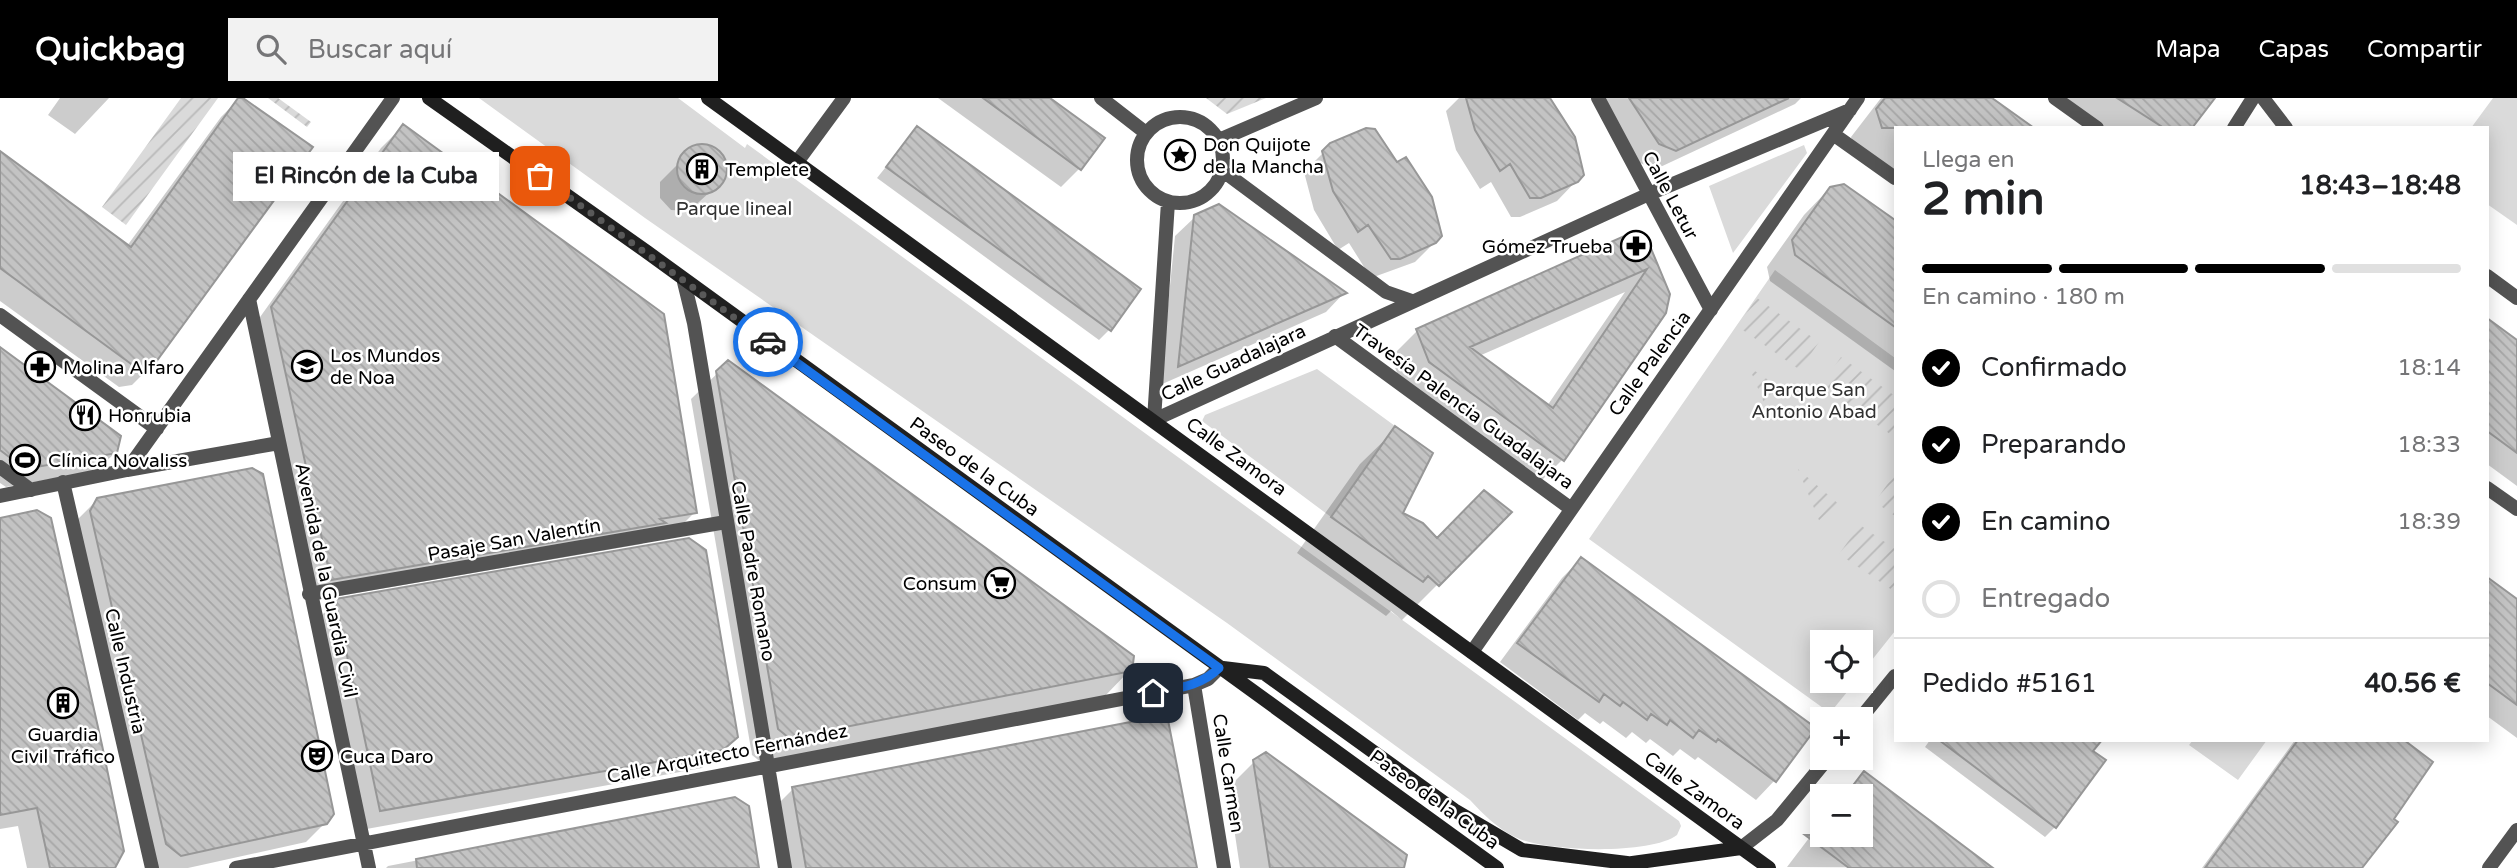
<!DOCTYPE html>
<html lang="es">
<head>
<meta charset="utf-8">
<style>
  :root { --surface:#fff; --page:#f2f2f2; --text:#202124; --muted:#757577; --line:#e0e0e0; --accent:#000 }
  body { margin:0; font-family:"Varela Round",sans-serif; background:var(--page); color:var(--text); height:100vh; display:flex; flex-direction:column; font-size:26px; white-space:nowrap }
  * { box-sizing:border-box; margin:0 }
  p { font-size:23px; color:var(--muted) }
  .icon { flex:none; width:38px; height:38px; fill:none; stroke:currentColor; stroke-width:2; stroke-linecap:round; stroke-linejoin:round }
  .map { position:relative; flex:1; overflow:hidden }
  .details { position:absolute; left:1894px; top:28px; width:595px; height:616px; display:flex; flex-direction:column; background:var(--surface); border-radius:0px; box-shadow:0 4px 18px #0003 }
  .details>* { flex:none }
  .fabs { position:absolute; left:1810px; top:532px; display:grid; gap:14px }
  .fabs a { display:grid; place-items:center; width:63px; height:63px; border-radius:0px; background:var(--surface); box-shadow:0 4px 18px #0003; font-size:35px }
  .pin { position:absolute; display:grid; place-items:center; width:60px; height:60px; color:#fff; margin:-30px; border-radius:14px; box-shadow:0 4px 10px #0006 }
  .courier { position:absolute; display:grid; place-items:center; width:70px; height:70px; margin:-35px; border:5px solid #1a73e8; border-radius:50%; background:#fff; color:#222; box-shadow:0 2px 9px #0007 }
  .bubble { position:absolute; height:49px; border-radius:0px; background:var(--surface); box-shadow:0 4px 18px #0003; font-size:23px; font-weight:700; line-height:49px; text-align:center }
  .head em { font-style:normal; font-weight:700 }
  .head div { display:flex; flex-direction:column-reverse }
  .head { display:flex; align-items:center; justify-content:space-between; height:119px; padding:0 28px }
  h1 { font-size:46px; font-weight:700; line-height:52px }
  .bar { display:grid; grid-template-columns:repeat(4,1fr); gap:10px 7px; align-content:center; height:84px; padding:0 28px }
  .bar i { height:9px; border-radius:5px; background:var(--line) }
  .bar .on { background:var(--accent) }
  .bar p { grid-column:span 4 }
  .line { display:flex; align-items:center; gap:18px; padding:0 28px; border-top:2px solid var(--line) }
  .line div { flex:1 }
  ol { padding:0 28px; list-style:none }
  li { display:flex; align-items:center; gap:21px; height:77px }
  li p { margin-inline-start:auto }
  li .icon { padding:7px; border-radius:50%; background:var(--accent); color:#fff; stroke-width:4 }
  li:last-child { color:var(--muted) }
  li i { width:38px; height:38px; border:4px solid var(--line); border-radius:50% }
  header { display:flex; align-items:center; gap:42px; box-sizing:border-box; height:98px; padding:0 35px; background:var(--accent); color:#fff }
  header strong { font-size:33px }
  nav { display:flex; gap:38px; margin-inline-start:auto; font-size:24px }
  .search { width:490px; height:63px; background:var(--page); display:flex; align-items:center; gap:18px; box-sizing:border-box; padding:0 24px; border-radius:0px; color:var(--muted); font-size:26px }
  .map>svg:first-child { display:block }
  .park { fill:#dadada }
  .garden { fill:url(#garden-furrows) }
  .shadow { fill:#0003; fill-rule:evenodd }
  .building { fill:url(#building-back-hatch); stroke:#979797; stroke-width:2; fill-rule:evenodd }
  .lines { fill:none; stroke-linecap:round; stroke-linejoin:round }
  .street { stroke:#535353; stroke-width:14 }
  .secondary { stroke:#202020; stroke-width:14 }
  .done { stroke:#595959; stroke-width:7; stroke-dasharray:0 12.6 }
  .route { stroke:#1a73e8; stroke-width:9 }
  .labels { text-anchor:middle; stroke-width:5; stroke-linejoin:round; paint-order:stroke }
  .poi-label { font-size:19px; fill:#000; stroke:#fff; text-anchor:start }
  .street-label { font-size:19px; fill:#000; stroke:#fff }
  .park-label { font-size:19px; fill:#313131; stroke:#fff }
</style>
</head>
<body>
<header>
<strong>Quickbag</strong>
<div class="search"><svg class="icon" aria-label="search" viewBox="0 0 24 24"><circle cx="10" cy="10" r="6"/><path d="M15 15l6 6"/></svg>Buscar aquí</div>
<nav><a>Mapa</a><a>Capas</a><a>Compartir</a></nav>
</header>
<div class="map">
<svg width="2517" height="770" viewBox="0 0 2517 770">
  <defs>
    <pattern id="garden-furrows" width="10" height="10" patternUnits="userSpaceOnUse" patternTransform="scale(1.75)"><rect width="10" height="10" fill="#dadada"/><path d="M-1 1l2-2M0 10L10 0M9 11l2-2" fill="none" stroke="#b9b9b9"/></pattern>
    <pattern id="building-back-hatch" width="6" height="6" patternUnits="userSpaceOnUse" patternTransform="scale(1.75)"><rect width="6" height="6" fill="#c3c3c3"/><path d="M-1 5l2 2M0 0l6 6M5-1l2 2" fill="none" stroke="#a6a6a6"/></pattern>
  </defs>
  <rect width="100%" height="100%" fill="#fff"/>
  <path class="park" d="M479 0H678L745 50 747 46 1679 723 1681 728 1677 737C1651 757 1545 754 1515 739 1497 730 1483 716 1470 702L1227 525 645 120Z
    M2493 0H2517V127L2487 106V30H2471Z
    M1804 47 1807 55 1733 155 1709 88Z
    M1775 172 1895 260V533L1860 577V544H1822V583H1856L1830 615 1589 441Z
    M1317 271 1395 328 1331 419 1202 323 1205 317Z
    M2193 642H2267L2238 682 2189 647Z"/>
  <path class="garden" d="M181 0H218L126 127 102 109Z
    M268 0H278L311 24 307 29Z
    M1206 0H1266L1227 16Z
    M1757 200 1819 244 1800 272 1737 228Z
    M1841 259 1895 298V329L1890 336 1821 287Z
    M1749 269 1782 291 1767 312Z
    M1798 371 1841 408 1823 432Z
    M1895 375V418L1875 404Z
    M1860 427 1895 451V494L1839 456Z"/>
  <path class="shadow" d="M60 0H109L75 36 48 17Z
    M240 0 152 267 132 287 119 289 0 203V55L127 148 221 19Z
    M938 0H1047L1080 70 1061 89Z
    M1459 0H1548L1582 77 1557 103 1520 119H1511L1491 84 1480 91 1456 52 1446 13Z
    M1602 0H1801L1795 6 1656 71 1640 65Z
    M1881 0H1989L1895 30V86L1857 59 1851 39Z
    M2050 0H2212L2189 30H2097Z
    M403 28 695 414 673 436 647 441 642 446 310 503 250 233 381 50Z
    M917 30 1109 232 1099 242 877 80Z
    M1331 47 1396 67 1435 144 1415 164 1371 180 1349 145 1338 152 1314 112 1304 74Z
    M694 50H710L723 62 722 83 689 113 671 112 660 100V84Z
    M1843 87 1895 125V273L1770 183 1767 169 1804 117 1830 90Z
    M1195 119 1344 195 1326 214 1160 287 1175 138Z
    M1631 137 1668 197 1562 362 1536 388 1403 290 1391 259 1417 233ZM1625 194 1547 308 1479 258Z
    M2488 223 2517 244V388L2487 366Z
    M0 251 116 354 96 373 6 389 0 385Z
    M728 265 1130 572 1104 599 762 665 752 657 691 301Z
    M1396 331 1400 416 1437 442 1510 414 1402 522 1391 513 1386 518 1297 455 1360 366Z
    M98 401 325 725 306 744 188 770H154L78 421Z
    M0 422 112 770H27L18 728 0 731Z
    M1581 461 1775 682 1756 702 1698 659 1695 662 1680 651 1673 658 1650 641 1646 645 1632 634 1626 640 1603 623 1600 626 1585 615 1578 622 1500 564 1562 480Z
    M2487 481 2517 503V640L2487 618Z
    M336 503 736 638 702 670 361 732 317 522Z
    M1930 642H2100L2091 653 2055 729 2045 739 1925 649Z
    M2295 642H2401L2360 770H2202Z
    M1254 664 1402 770H1240L1228 690Z
    M1864 675 1990 770 1787 769 1822 723V737H1860V698H1841Z
    M793 691 1195 770H784L774 710Z
    M735 701 758 770H386L388 768Z"/>
  <path class="building" d="M238 0H243L313 49 153 268 138 271 0 170V53L131 149Z
    M983 0H1050L1105 40 1081 72Z
    M1466 0H1550L1575 39 1584 77 1578 84 1541 100H1530L1510 66 1500 73 1475 32Z
    M1629 0H1789L1676 53 1659 46Z
    M1885 0H1992L2034 30H1882L1876 11Z
    M2117 0H2215L2192 30H2164Z
    M403 26 664 216 697 415 660 421 666 425 331 482 271 209Z
    M917 28 1141 191 1111 233 886 69Z
    M1366 30 1375 31 1397 64 1406 59 1432 99 1442 138 1436 145 1400 161H1391L1368 127 1358 134 1333 93 1322 53 1330 45Z
    M677 71a25 25 0 1 1 50 0a25 25 0 1 1-50 0Z
    M1844 86 1895 122V229L1795 157 1792 142 1830 89Z
    M1219 106 1347 195 1178 269 1194 117Z
    M1631 135 1647 141 1670 196 1666 215 1564 363 1429 264 1416 231ZM1647 171 1553 310 1470 249Z
    M2487 220 2517 242V355L2487 333Z
    M0 249 121 338 117 355 25 371 0 352Z
    M728 262 1134 558 1132 573 789 640 778 631 716 273Z
    M1395 328 1433 355 1403 415 1423 425 1437 440 1484 392 1512 414 1439 488 1428 478 1423 484 1331 419Z
    M252 370 263 376 334 716 327 726 181 758 166 746 90 413 97 400Z
    M37 412 51 420 102 647 124 753 115 770H50L37 710 0 717V420Z
    M689 440 706 452 738 639 723 652 380 713 335 501Z
    M1581 459 1816 630 1776 684 1718 641 1716 644 1699 632 1693 640 1670 622 1667 627 1651 616 1647 622 1623 604 1620 608 1604 596 1599 604 1517 545Z
    M2487 479 2517 501V607L2487 585Z
    M1167 617 1197 770H806L792 689Z
    M1939 642H2102L2093 653 2106 662 2056 730Z
    M2298 642H2404L2433 664 2394 721 2398 724 2362 770H2205Z
    M1266 654 1407 757 1404 770H1270L1253 662Z
    M1864 673 1993 770H1849L1805 737H1860V698H1845Z
    M735 699 749 708 759 770H417L416 761Z"/>
  <g class="lines">
    <path class="street" d="M1101 0 1146 35
      M1598 0 1711 212
      M2055 0 2097 30
      M2263 0 2286 30
      M1137 62a43 43 0 1 1 86 0a43 43 0 1 1-86 0Z
      M2234 30 2253 0
      M1833 36 1895 80
      M1219 42 1316 0
      M797 64 844 0
      M1223 73 1386 194 1412 203
      M2487 178 2517 200
      M684 184 694 225 785 770
      M249 201 369 770
      M0 217 157 331
      M1335 238 1570 410
      M1154 322 1649 96 1850 12
      M1154 322 1168 104
      M0 369 31 392
      M127 372 279 345
      M63 384 152 770
      M2487 390 2517 411
      M0 398 127 372 393 0
      M309 496 726 424
      M1472 554 1858 0
      M1194 587 1224 770
      M1860 621 1895 578
      M1741 750 1777 722 1828 660
      M236 770 1194 587 1208 581 1219 570
      M2489 770 2517 732"/>
    <path class="secondary" d="M429 0 647 154 1497 770
      M708 0 1769 770
      M1223 570 1264 575 1454 712 1522 752 1627 765
      M1618 767 1741 750"/>
  </g>
  <g class="lines">
    <path class="done" d="M540 78 768 244"/>
    <path class="route" d="M768 244 1219 570C1201 588 1178 590 1153 595"/>
  </g>
  <defs>
    <g id="sight-ring" transform="scale(1.575)"><circle r="9.5" fill="#fff" stroke="#000" stroke-width="1.5"/><path d="M0-6L1.8-2.2L6-1.7L2.9 1.2L3.7 5.4L0 3.3L-3.7 5.4L-2.9 1.2L-6-1.7L-1.8-2.2Z" fill="#000"/></g>
    <g id="building-ring" transform="scale(1.575)"><circle r="9.5" fill="#fff" stroke="#000" stroke-width="1.5"/><path d="M-4-6H4V6H1V3H-1V6H-4ZM-2.5-4.3h1.7v1.8h-1.7ZM.8-4.3h1.7v1.8H.8ZM-2.5-1h1.7V.8h-1.7ZM.8-1h1.7V.8H.8Z" fill="#000"/></g>
    <g id="pharmacy-ring" transform="scale(1.575)"><circle r="9.5" fill="#fff" stroke="#000" stroke-width="1.5"/><path d="M-2-6h4v4h4v4h-4v4h-4v-4h-4v-4h4Z" fill="#000"/></g>
    <g id="school-ring" transform="scale(1.575)"><circle r="9.5" fill="#fff" stroke="#000" stroke-width="1.5"/><path d="M0-5L7-2L0 1L-7-2ZM-4 1L0 2.5L4 1V4Q0 6-4 4Z" fill="#000"/></g>
    <g id="restaurant-ring" transform="scale(1.575)"><circle r="9.5" fill="#fff" stroke="#000" stroke-width="1.5"/><path d="M-5-6h1v4h1v-4h1v4h1v-4h1v5L-1.5 .5V6h-2V.5L-5-1ZM5-6V6H3V1.5H1.5Q1.5-4 5-6Z" fill="#000"/></g>
    <g id="stadium-ring" transform="scale(1.575)"><circle r="9.5" fill="#fff" stroke="#000" stroke-width="1.5"/><path d="M0-5a6.5 5 0 1 0 0 10a6.5 5 0 1 0 0-10ZM-3.5-1.8h7v3.6h-7Z" fill="#000"/></g>
    <g id="supermarket-ring" transform="scale(1.575)"><circle r="9.5" fill="#fff" stroke="#000" stroke-width="1.5"/><path d="M-6-5.5h2.5l.6 2H6L4.5 2H-2.5L-4.4-4H-6ZM-1.5 3.2a1.3 1.3 0 1 0 .1 0ZM3 3.2a1.3 1.3 0 1 0 .1 0Z" fill="#000"/></g>
    <g id="theatre-ring" transform="scale(1.575)"><circle r="9.5" fill="#fff" stroke="#000" stroke-width="1.5"/><path d="M-5-5.5Q0-4 5-5.5V0Q5 5 0 6Q-5 5-5 0ZM-3.3-2.5H-1v1.5H-3.3ZM1-2.5H3.3v1.5H1ZM-2.8 1Q0 5.5 2.8 1Z" fill="#000"/></g>
  </defs>
  <g fill-rule="evenodd">
    <use href="#sight-ring" x="1180" y="57"/>
    <use href="#building-ring" x="702" y="71"/>
    <use href="#pharmacy-ring" x="1636" y="148"/>
    <use href="#school-ring" x="307" y="268"/>
    <use href="#pharmacy-ring" x="40" y="269"/>
    <use href="#restaurant-ring" x="85" y="317"/>
    <use href="#stadium-ring" x="25" y="362"/>
    <use href="#supermarket-ring" x="1000" y="485"/>
    <use href="#building-ring" x="63" y="605"/>
    <use href="#theatre-ring" x="317" y="658"/>
  </g>
  <g class="labels">
    <g class="poi-label">
      <text x="1203" y="53">Don Quijote<tspan x="1203" dy="22">de la Mancha</tspan></text>
      <text x="725" y="78">Templete</text>
      <text x="1613" y="155" text-anchor="end">Gómez Trueba</text>
      <text x="330" y="264">Los Mundos<tspan x="330" dy="22">de Noa</tspan></text>
      <text x="63" y="276">Molina Alfaro</text>
      <text x="108" y="324">Honrubia</text>
      <text x="48" y="369">Clínica Novaliss</text>
      <text x="977" y="492" text-anchor="end">Consum</text>
      <text x="63" y="643" text-anchor="middle">Guardia<tspan x="63" dy="22">Civil Tráfico</tspan></text>
      <text x="340" y="665">Cuca Daro</text>
    </g>
    <g class="street-label">
      <text transform="translate(1671 97) rotate(62)" y="7">Calle Letur</text>
      <text transform="translate(1233 264) rotate(-25)" y="7">Calle Guadalajara</text>
      <text transform="translate(1649 265) rotate(-54)" y="7">Calle Palencia</text>
      <text transform="translate(1464 308) rotate(36)" y="7">Travesía Palencia Guadalajara</text>
      <text transform="translate(1237 358) rotate(36)" y="7">Calle Zamora</text>
      <text transform="translate(975 368) rotate(36)" y="7">Paseo de la Cuba</text>
      <text transform="translate(514 441) rotate(-10)" y="7">Pasaje San Valentín</text>
      <text transform="translate(754 473) rotate(80)" y="7">Calle Padre Romano</text>
      <text transform="translate(327 482) rotate(78)" y="7">Avenida de la Guardia Civil</text>
      <text transform="translate(126 573) rotate(77)" y="7">Calle Industria</text>
      <text transform="translate(727 655) rotate(-11)" y="7">Calle Arquitecto Fernández</text>
      <text transform="translate(1229 675) rotate(81)" y="7">Calle Carmen</text>
      <text transform="translate(1695 692) rotate(36)" y="7">Calle Zamora</text>
      <text transform="translate(1435 701) rotate(36)" y="7">Paseo de la Cuba</text>
    </g>
    <g class="park-label">
      <text x="734" y="117">Parque lineal</text>
      <text x="1814" y="298">Parque San<tspan x="1814" dy="22">Antonio Abad</tspan></text>
    </g>
  </g>
</svg>
<div class="fabs">
<a><svg class="icon" aria-label="locate" viewBox="0 0 24 24"><circle cx="12" cy="12" r="6"/><path d="M12 2v4M12 18v4M2 12h4M18 12h4"/></svg></a>
<a>+</a>
<a>−</a>
</div>
<div class="pin" style="left:540px;top:78px;background:#ea580c"><svg class="icon" aria-label="bag" viewBox="0 0 24 24"><path d="M5 8h14l-1 12H6zM9 8a3 3 0 0 1 6 0"/></svg></div>
<div class="pin" style="left:1153px;top:595px;background:#1f2937"><svg class="icon" aria-label="home" viewBox="0 0 24 24"><path d="M3 11l9-7 9 7M6 9v11h12V9"/></svg></div>
<div class="courier" style="left:768px;top:244px"><svg class="icon" aria-label="car" viewBox="0 0 24 24"><path d="M5 17H2v-5l4-1 3-4h7l3 4 3 1v5h-3M9 17h6M6 11h13"/><circle cx="7" cy="17" r="2"/><circle cx="17" cy="17" r="2"/></svg></div>
<div class="bubble" style="left:233px;top:54px;width:266px">El Rincón de la Cuba</div>
<section class="details">
<div class="head"><div><h1>2 min</h1><p>Llega en</p></div><em>18:43–18:48</em></div>
<div class="bar"><i class="on"></i><i class="on"></i><i class="on"></i><i></i><p>En camino · 180 m</p></div>
<ol>
<li><svg class="icon" aria-label="check" viewBox="0 0 24 24"><path d="M5 12l5 5 9-10"/></svg>Confirmado<p>18:14</p></li>
<li><svg class="icon" aria-label="check" viewBox="0 0 24 24"><path d="M5 12l5 5 9-10"/></svg>Preparando<p>18:33</p></li>
<li><svg class="icon" aria-label="check" viewBox="0 0 24 24"><path d="M5 12l5 5 9-10"/></svg>En camino<p>18:39</p></li>
<li><i></i>Entregado</li>
</ol>
<div class="line" style="height:91px"><div>Pedido #5161</div><b>40.56 €</b></div>
</section>
</div>
</body>
</html>
